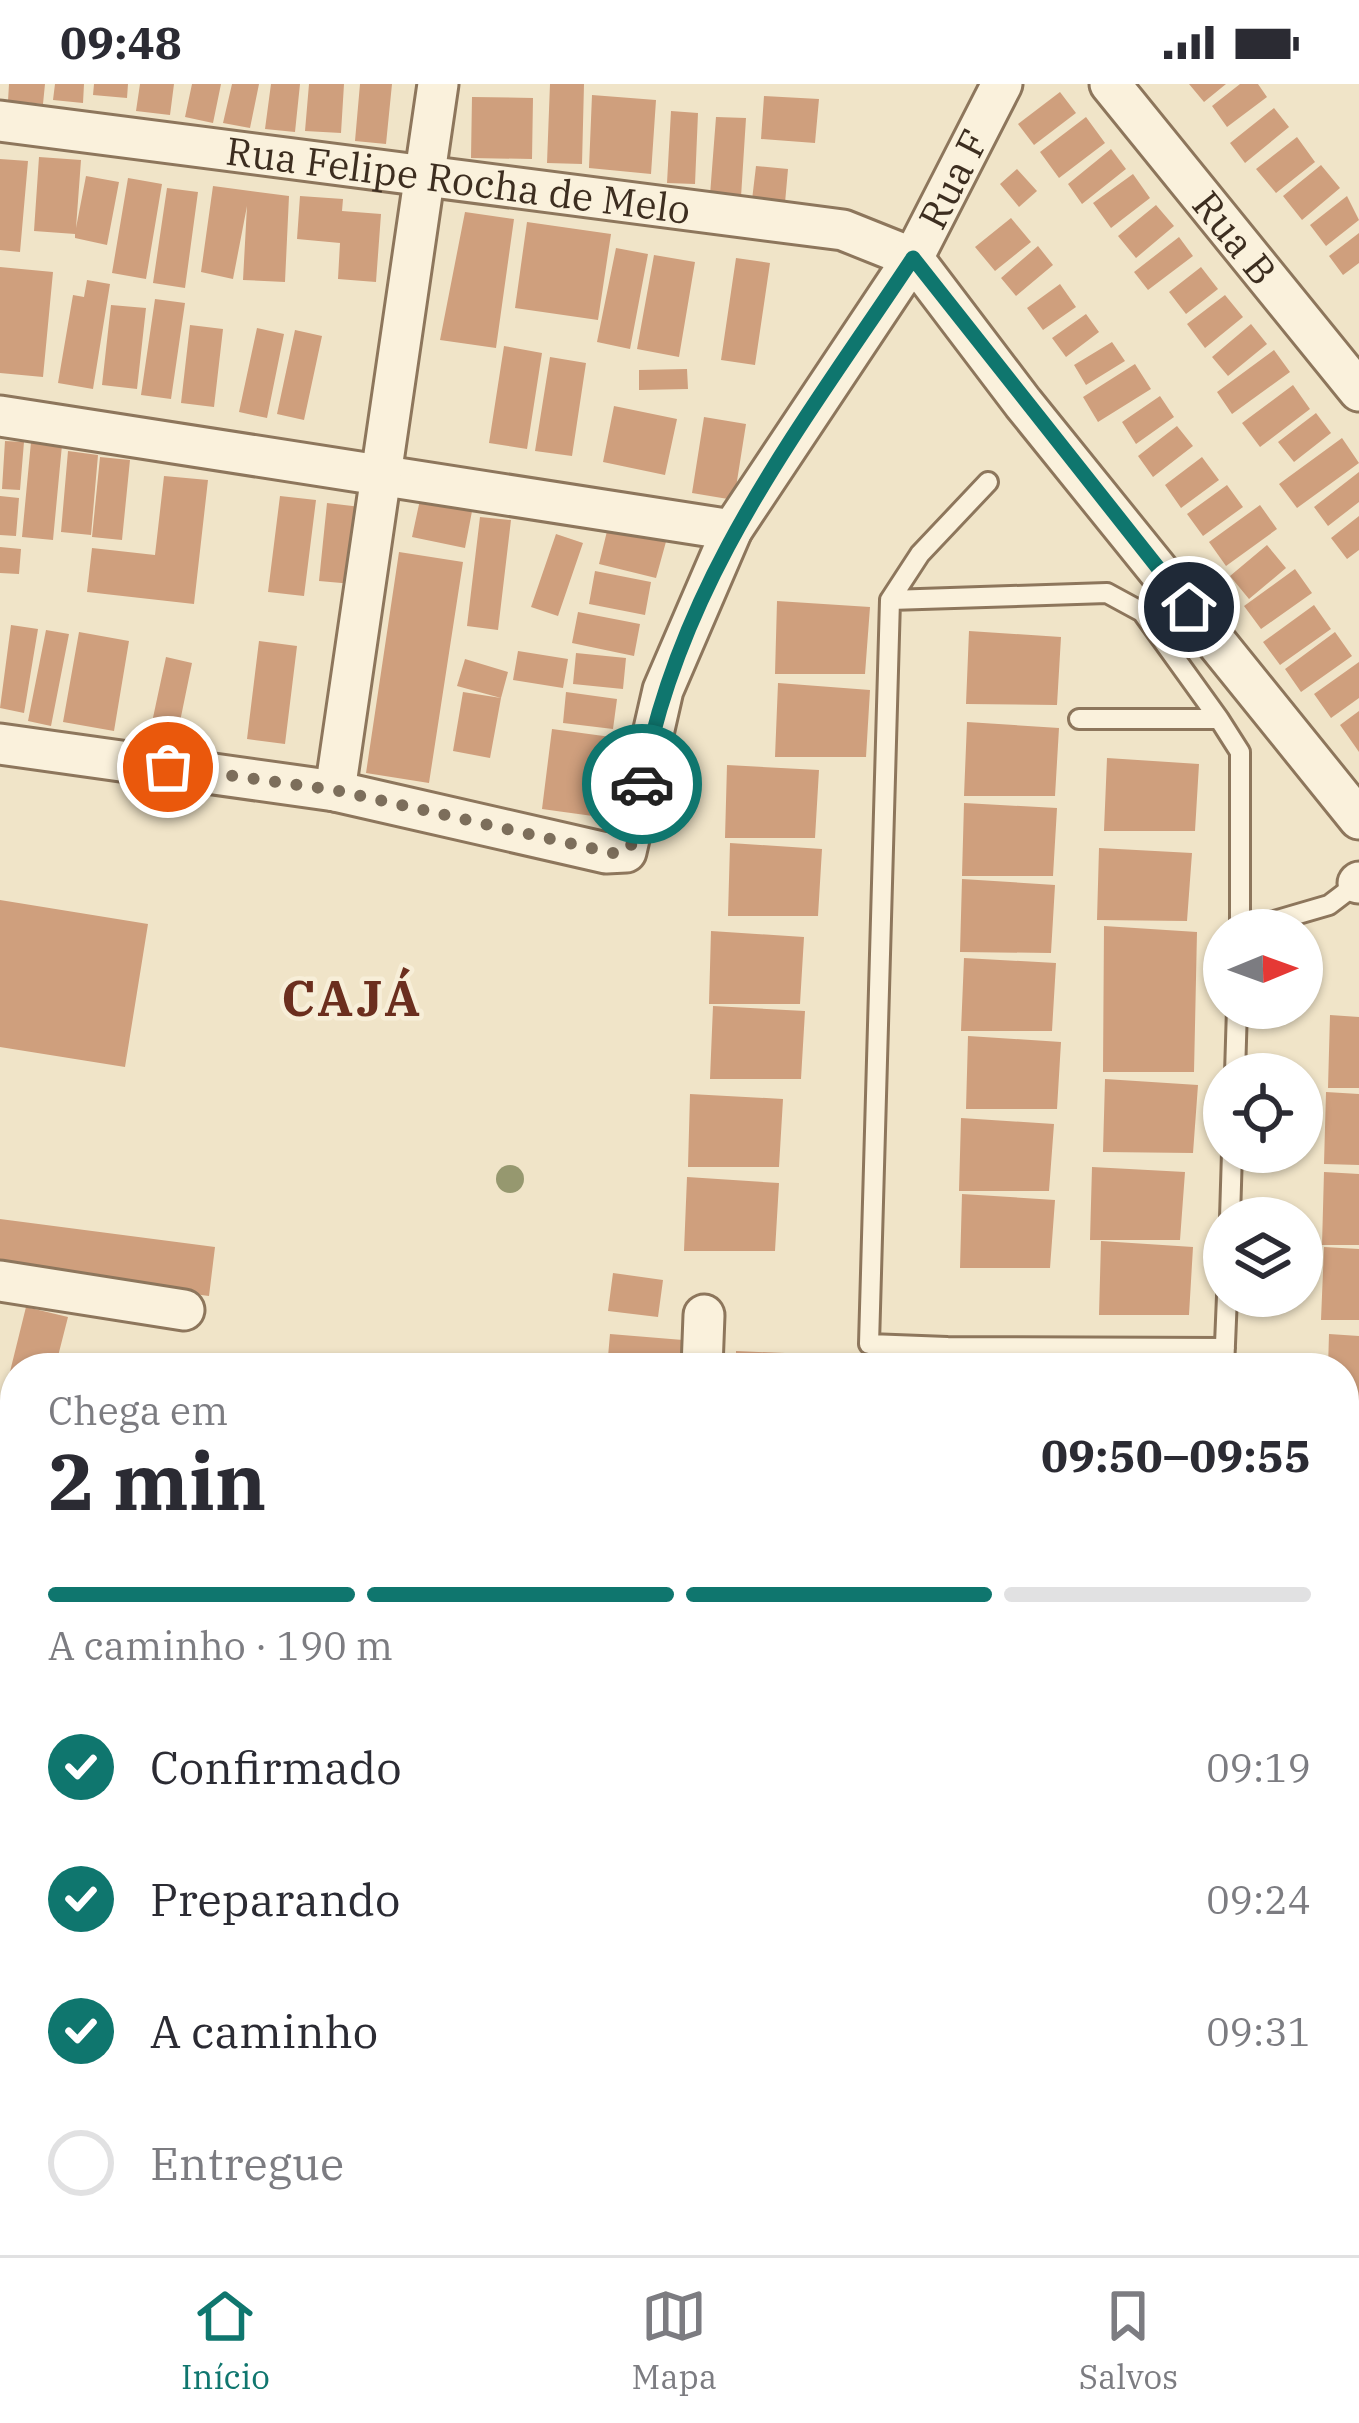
<!DOCTYPE html>
<html lang="pt">
<head>
<meta charset="utf-8">
<style>
  :root { --surface:#fff; --page:#f7f7f7; --text:#2b2b33; --muted:#7c7c81; --line:#e1e1e2; --accent:#0f766e }
  body { margin:0; font-family:"IBM Plex Serif",serif; background:var(--page); color:var(--text); height:100vh; display:flex; flex-direction:column; font-size:45px; white-space:nowrap }
  * { box-sizing:border-box; margin:0 }
  p { font-size:39px; color:var(--muted) }
  .icon { flex:none; width:66px; height:66px; fill:none; stroke:currentColor; stroke-width:2; stroke-linecap:round; stroke-linejoin:round }
  .map { position:relative; flex:1; overflow:hidden }
  .drawer { position:absolute; left:0px; top:1269px; width:1359px; height:903px; display:flex; flex-direction:column; background:var(--surface); border-radius:48px 48px 0 0; box-shadow:0 3px 9px #0004 }
  .drawer>* { flex:none }
  .needle { width:78px; rotate:89deg }
  .fabs { position:absolute; left:1203px; top:825px; display:grid; gap:24px }
  .fabs a { display:grid; place-items:center; width:120px; height:120px; border-radius:50%; background:var(--surface); box-shadow:0 3px 9px #0004; font-size:60px }
  .pin { position:absolute; display:grid; place-items:center; width:102px; height:102px; color:#fff; margin:-51px; border:6px solid #fff; border-radius:50%; box-shadow:0 3px 12px #0007 }
  .courier { position:absolute; display:grid; place-items:center; width:120px; height:120px; margin:-60px; border:9px solid #0f766e; border-radius:50%; background:#fff; color:#222; box-shadow:0 3px 15px #0007 }
  .overview em { font-style:normal; font-weight:700 }
  .overview div { display:flex; flex-direction:column-reverse }
  .overview { display:flex; align-items:center; justify-content:space-between; height:204px; padding:0 48px }
  h1 { font-size:78px; font-weight:700; line-height:90px }
  .bar { display:grid; grid-template-columns:repeat(4,1fr); gap:18px 12px; align-content:center; height:144px; padding:0 48px }
  .bar i { height:15px; border-radius:9px; background:var(--line) }
  .bar .current { background:var(--accent) }
  .bar p { grid-column:span 4 }
  ol { padding:0 48px; list-style:none }
  li { display:flex; align-items:center; gap:36px; height:132px }
  li p { margin-inline-start:auto }
  li .icon { padding:12px; border-radius:50%; background:var(--accent); color:#fff; stroke-width:4 }
  li:last-child { color:var(--muted) }
  li i { width:66px; height:66px; border:6px solid var(--line); border-radius:50% }
  .status { display:flex; justify-content:space-between; align-items:center; height:84px; padding:0 60px; background:var(--surface); direction:ltr }
  .status svg { height:33px; fill:currentColor }
  .tabs { display:flex; justify-content:space-around; align-items:center; height:168px; border-top:3px solid var(--line); background:var(--surface); font-size:33px; color:var(--muted) }
  .tabs a { display:grid; justify-items:center; gap:6px }
  .tabs .current { color:var(--accent) }
  .map>svg:first-child { display:block }
  .building { fill:#cf9f7d }
  .lines { fill:none; stroke-linecap:round; stroke-linejoin:round }
  .lane-casing { stroke:#8d765c; stroke-width:24 }
  .street-casing { stroke:#8d765c; stroke-width:45 }
  .secondary-casing { stroke:#6f573f; stroke-width:60 }
  .lane { stroke:#faf1dc; stroke-width:18 }
  .street { stroke:#faf1dc; stroke-width:39 }
  .secondary { stroke:#faf1dc; stroke-width:54 }
  .tree { fill:#96986f }
  .done { stroke:#7c6e5b; stroke-width:12; stroke-dasharray:0 21.6 }
  .route { stroke:#0f766e; stroke-width:15 }
  .labels { text-anchor:middle; stroke-width:9; stroke-linejoin:round; paint-order:stroke }
  .street-label { font-size:39px; fill:#3d2e20; stroke:#f7eed8 }
  .district-label { font-size:51px; font-weight:bold; letter-spacing:3px; fill:#6b2e1e; stroke:#f7eed8 }
</style>
</head>
<body>
<div class="status"><b>09:48</b><svg viewBox="0 0 49 12"><path d="M0 12V9h3v3zM5 12V6h3v6zM10 12V3h3v9zM15 12V0h3v12zM26 1h20v11H26zM47 4h2v5h-2z"/></svg></div>
<div class="map">
<svg width="1359" height="2171" viewBox="0 0 1359 2171">
  <rect width="100%" height="100%" fill="#f0e4c8"/>
  <path class="building" d="M9 0H45L43 20 8 17Z
    M55 0H84L83 19 53 16Z
    M94 0H128L127 14 93 11Z
    M140 0H174L170 31 136 27Z
    M192 0H221L213 39 185 33Z
    M232 0H259L250 44 223 39Z
    M271 0H300L295 48 265 45Z
    M309 0H344L341 49 305 47Z
    M360 0H392L386 60 355 57Z
    M550 0H584L582 80 547 79Z
    M1189 0H1226L1204 18Z
    M1240 0H1258L1267 13 1227 43 1212 22Z
    M1060 8 1076 29 1034 61 1018 40Z
    M592 11 656 16 651 90 589 84Z
    M764 12 819 15 815 59 761 55Z
    M472 13 533 14 532 75 471 74Z
    M1274 24 1289 43 1245 79 1230 59Z
    M671 27 698 29 695 100 667 99Z
    M716 33 746 34 741 113 710 111Z
    M1086 33 1105 59 1059 94 1040 68Z
    M1297 53 1315 78 1276 109 1256 85Z
    M1111 65 1126 85 1082 120 1068 100Z
    M39 73 81 76 76 144 86 92 119 98 107 161 75 154V150L34 147Z
    M0 75 28 77 20 168 0 166Z
    M1321 81 1340 104 1302 136 1283 112Z
    M756 82 788 85 785 119 752 116Z
    M1017 85 1037 107 1019 123 1000 100Z
    M1133 90 1150 114 1111 144 1093 119Z
    M128 94 162 100 146 195 112 189Z
    M213 102 289 112 285 198 243 196 247 122 233 195 201 188Z
    M167 104 198 108 185 204 153 199Z
    M300 112 343 115 342 127 381 130 376 198 338 195 340 159 297 155Z
    M1347 112 1359 136 1326 162 1310 141Z
    M1156 121 1174 142 1136 174 1118 152Z
    M465 128 514 135 496 264 440 256Z
    M1011 134 1031 158 995 187 975 163Z
    M527 138 611 150 598 236 515 224Z
    M1359 149V179L1343 191 1329 172Z
    M1179 153 1193 172 1148 206 1134 188Z
    M1038 162 1053 181 1016 212 1001 194Z
    M616 164 648 170 630 265 597 258Z
    M654 171 695 178 679 273 637 265Z
    M736 174 770 179 755 281 721 276Z
    M0 183 53 188 43 293 0 289Z
    M1201 183 1218 205 1186 230 1169 208Z
    M87 196 110 200 93 305 58 299 73 211 84 213Z
    M1060 200 1076 223 1043 246 1027 224Z
    M1225 211 1243 233 1205 264 1187 240Z
    M155 215 185 219 171 315 141 311Z
    M111 221 146 224 137 305 102 301Z
    M1086 230 1099 248 1066 273 1052 254Z
    M1251 240 1267 260 1228 292 1212 273Z
    M190 241 223 245 214 323 181 319Z
    M257 244 284 250 267 334 239 328Z
    M295 246 322 252 304 336 277 330Z
    M1112 258 1125 277 1086 301 1074 281Z
    M504 262 542 269 527 365 489 359Z
    M1274 266 1290 288 1232 330 1217 308Z
    M550 273 586 279 572 372 535 367Z
    M1135 280 1151 305 1098 338 1083 313Z
    M687 285 688 305 639 306V286Z
    M1293 301 1310 325 1260 363 1242 339Z
    M1160 312 1174 333 1136 360 1122 338Z
    M614 322 677 335 665 391 603 378Z
    M1316 329 1331 349 1294 378 1278 358Z
    M704 333 746 340 734 416 692 409Z
    M1177 342 1193 362 1153 393 1138 372Z
    M1342 354 1359 379 1297 424 1279 400Z
    M5 357 24 358 20 406 2 405Z
    M31 358 62 361 53 456 22 453Z
    M68 367 98 371 91 451 61 448Z
    M100 373 130 376 122 456 92 453Z
    M1202 373 1219 396 1181 424 1165 401Z
    M1359 388V418L1328 442 1314 423Z
    M164 392 208 396 194 520 87 508 92 464 155 471Z
    M1227 401 1243 423 1203 452 1187 430Z
    M421 411 473 422 465 464 412 453Z
    M0 412 19 414 16 452 0 451Z
    M280 412 316 416 304 512 268 508Z
    M327 419 361 423 353 500 319 497Z
    M1260 421 1277 445 1226 482 1209 458Z
    M1359 432V466L1347 475 1331 454Z
    M480 433 511 436 498 546 467 542Z
    M609 439 667 454 656 494 599 480Z
    M556 450 583 459 558 532 531 523Z
    M1267 461 1286 484 1249 515 1230 492Z
    M0 463 21 465 19 490 0 489Z
    M399 468 463 478 429 699 366 689Z
    M1295 485 1312 509 1261 545 1244 522Z
    M595 487 651 498 645 531 589 520Z
    M777 517 870 523 865 590H775Z
    M1314 521 1331 545 1280 581 1263 558Z
    M578 528 640 540 634 572 572 559Z
    M11 541 38 545 24 629 0 624Z
    M46 546 69 550 51 642 28 637Z
    M969 547 1061 553 1057 621 966 620Z
    M79 548 129 557 114 647 63 638Z
    M1335 548 1352 572 1301 608 1285 585Z
    M259 557 297 562 285 660 247 655Z
    M518 567 568 575 563 604 513 596Z
    M576 569 626 574 623 605 573 600Z
    M166 573 192 579 175 662 148 657Z
    M465 575 508 588 501 614 457 602Z
    M1359 578V614L1331 634 1314 610Z
    M778 599 870 606 866 673H775Z
    M463 608 501 614 490 674 453 667Z
    M566 608 617 615 613 645 563 639Z
    M1359 627V668L1340 641Z
    M967 638 1059 644 1055 712H964Z
    M552 645 611 653 600 733 542 725Z
    M1107 674 1199 680 1195 747H1104Z
    M727 681 819 686 815 754H725Z
    M964 719 1057 724 1053 792H962Z
    M730 759 822 765 818 832H728Z
    M1099 764 1192 769 1187 837 1097 836Z
    M962 795 1055 801 1051 869 960 868Z
    M0 816 148 840 125 983 0 963Z
    M1104 842 1197 848 1194 988H1103Z
    M711 847 804 853 800 920H709Z
    M964 874 1056 879 1052 947H961Z
    M713 922 805 927 801 995H710Z
    M1330 931 1359 933V1004H1328Z
    M968 952 1061 958 1057 1025H966Z
    M1105 995 1198 1001 1193 1069 1103 1068Z
    M1326 1008 1359 1010V1081L1324 1080Z
    M690 1010 783 1015 779 1083H688Z
    M961 1034 1054 1040 1049 1107H959Z
    M1092 1083 1185 1088 1180 1156H1090Z
    M1324 1088 1359 1090V1161H1322Z
    M687 1093 779 1099 775 1167H684Z
    M962 1110 1055 1116 1050 1184H960Z
    M0 1135 215 1163 209 1212 0 1185Z
    M1101 1157 1193 1163 1189 1231H1099Z
    M1324 1163 1359 1165V1236H1321Z
    M613 1189 663 1196 658 1233 608 1227Z
    M26 1223 68 1233 55 1284H15V1448L5 1487 0 1486V1328Z
    M610 1250 683 1256 680 1284H607Z
    M1329 1250 1359 1252V1323H1344V1284H1328Z
    M736 1267 808 1270V1284H736Z
    M1359 1513V1555L1344 1557V1516Z
    M0 1529 15 1538V1574L0 1600Z
    M10 1607 15 1612V1663L0 1647V1616Z
    M1359 1618V1670L1344 1673V1621Z
    M0 1753 15 1769V1867L0 1882Z
    M1358 1779 1359 1830 1344 1838V1787Z
    M1359 1946V1989L1344 1969V1958Z
    M1344 2072 1359 2091V2148L1330 2171H1231L1249 2157H1344Z
    M634 2157H672L655 2171H645Z
    M786 2157H852L836 2171H797Z
    M908 2157H932L946 2171H894Z
    M1000 2157H1074L1059 2171H986Z
    M1136 2157H1214L1198 2171H1120Z"/>
  <g class="lines">
    <g class="lane-casing">
      <path id="lane" d="M890 516 1107 509 1142 528 1219 635
        M1079 635H1219L1240 668V846
        M1243 846 1329 821 1358 799
        M1235 990 1237 924
        M1230 1134 1232 1068
        M947 1263 1225 1264
        M952 1284 947 1263 869 1260 890 516 920 470 988 398
        M1224 1284 1227 1212
        M1344 1344 1359 1345"/>
    </g>
    <g class="street-casing">
      <g id="street">
        <path id="s1" d="M1110 0 1359 307"/>
        <path id="s2" d="M0 37 843 146 913 174 1023 319 1359 735"/>
        <path d="M0 332 732 446"/>
        <path id="s3" d="M0 660 335 707 606 769 626 768 663 606 732 446 913 174 1002 0"/>
        <path d="M335 707 438 0"/>
        <path d="M1358 799 1359 798"/>
        <path d="M0 1197 184 1226"/>
        <path d="M702 1284 704 1231"/>
        <path d="M1344 1462 1359 1457"/>
        <path d="M1344 1700 1359 1698"/>
        <path d="M1344 1880 1359 1894"/>
        <path d="M1344 1946 1359 1932"/>
        <path d="M0 2055 15 2038"/>
        <path d="M876 2171 890 2157"/>
        <path d="M1101 2171 1116 2157"/>
        <path d="M1343 2171 1359 2155"/>
      </g>
    </g>
    <g class="secondary-casing">
      <path id="secondary" d="M0 1705 15 1720
        M447 2157 461 2171"/>
    </g>
    <use href="#lane" class="lane"/>
    <use href="#street" class="street"/>
    <use href="#secondary" class="secondary"/>
  </g>
  <circle class="tree" cx="510" cy="1095" r="14"/>
  <g class="lines">
    <path class="done" d="M168 683 335 706 617 770 631 762 642 700"/>
    <path class="route" d="M642 700C679 496 801 343 913 174L1189 523"/>
  </g>
  <g class="labels">
    <g class="street-label">
      <text dy="14" stroke="none"><textPath href="#s2" startOffset="462">Rua Felipe Rocha de Melo</textPath></text>
      <text dy="14" stroke="none"><textPath href="#s3" startOffset="1392">Rua F</textPath></text>
      <text dy="14" stroke="none"><textPath href="#s1" startOffset="198">Rua B</textPath></text>
    </g>
    <g class="district-label">
      <text x="352" y="932">CAJÁ</text>
    </g>
  </g>
</svg>
<div class="fabs">
<a><svg class="needle" viewBox="-14 -14 28 28"><path d="M0-13l5 13h-10z" fill="#e53935"/><path d="M0 13l5-13h-10z" fill="#7c7c81"/></svg></a>
<a><svg class="icon" aria-label="locate" viewBox="0 0 24 24"><circle cx="12" cy="12" r="6"/><path d="M12 2v4M12 18v4M2 12h4M18 12h4"/></svg></a>
<a><svg class="icon" aria-label="layers" viewBox="0 0 24 24"><path d="M12 4l9 5-9 5-9-5zM3 14l9 5 9-5"/></svg></a>
</div>
<div class="pin" style="left:168px;top:683px;background:#ea580c"><svg class="icon" aria-label="bag" viewBox="0 0 24 24"><path d="M5 8h14l-1 12H6zM9 8a3 3 0 0 1 6 0"/></svg></div>
<div class="pin" style="left:1189px;top:523px;background:#1f2937"><svg class="icon" aria-label="home" viewBox="0 0 24 24"><path d="M3 11l9-7 9 7M6 9v11h12V9"/></svg></div>
<div class="courier" style="left:642px;top:700px"><svg class="icon" aria-label="car" viewBox="0 0 24 24"><path d="M5 17H2v-5l4-1 3-4h7l3 4 3 1v5h-3M9 17h6M6 11h13"/><circle cx="7" cy="17" r="2"/><circle cx="17" cy="17" r="2"/></svg></div>
<section class="drawer">
<div class="overview"><div><h1>2 min</h1><p>Chega em</p></div><em>09:50–09:55</em></div>
<div class="bar"><i class="current"></i><i class="current"></i><i class="current"></i><i></i><p>A caminho · 190 m</p></div>
<ol>
<li><svg class="icon" aria-label="check" viewBox="0 0 24 24"><path d="M5 12l5 5 9-10"/></svg>Confirmado<p>09:19</p></li>
<li><svg class="icon" aria-label="check" viewBox="0 0 24 24"><path d="M5 12l5 5 9-10"/></svg>Preparando<p>09:24</p></li>
<li><svg class="icon" aria-label="check" viewBox="0 0 24 24"><path d="M5 12l5 5 9-10"/></svg>A caminho<p>09:31</p></li>
<li><i></i>Entregue</li>
</ol>
</section>
</div>
<nav class="tabs">
<a class="current"><svg class="icon" aria-label="home" viewBox="0 0 24 24"><path d="M3 11l9-7 9 7M6 9v11h12V9"/></svg>Início</a>
<a><svg class="icon" aria-label="map" viewBox="0 0 24 24"><path d="M3 6l6-2 6 2 6-2v14l-6 2-6-2-6 2zM9 4v14M15 6v14"/></svg>Mapa</a>
<a><svg class="icon" aria-label="saved" viewBox="0 0 24 24"><path d="M7 4h10v16l-5-4-5 4z"/></svg>Salvos</a>
</nav>
</body>
</html>
